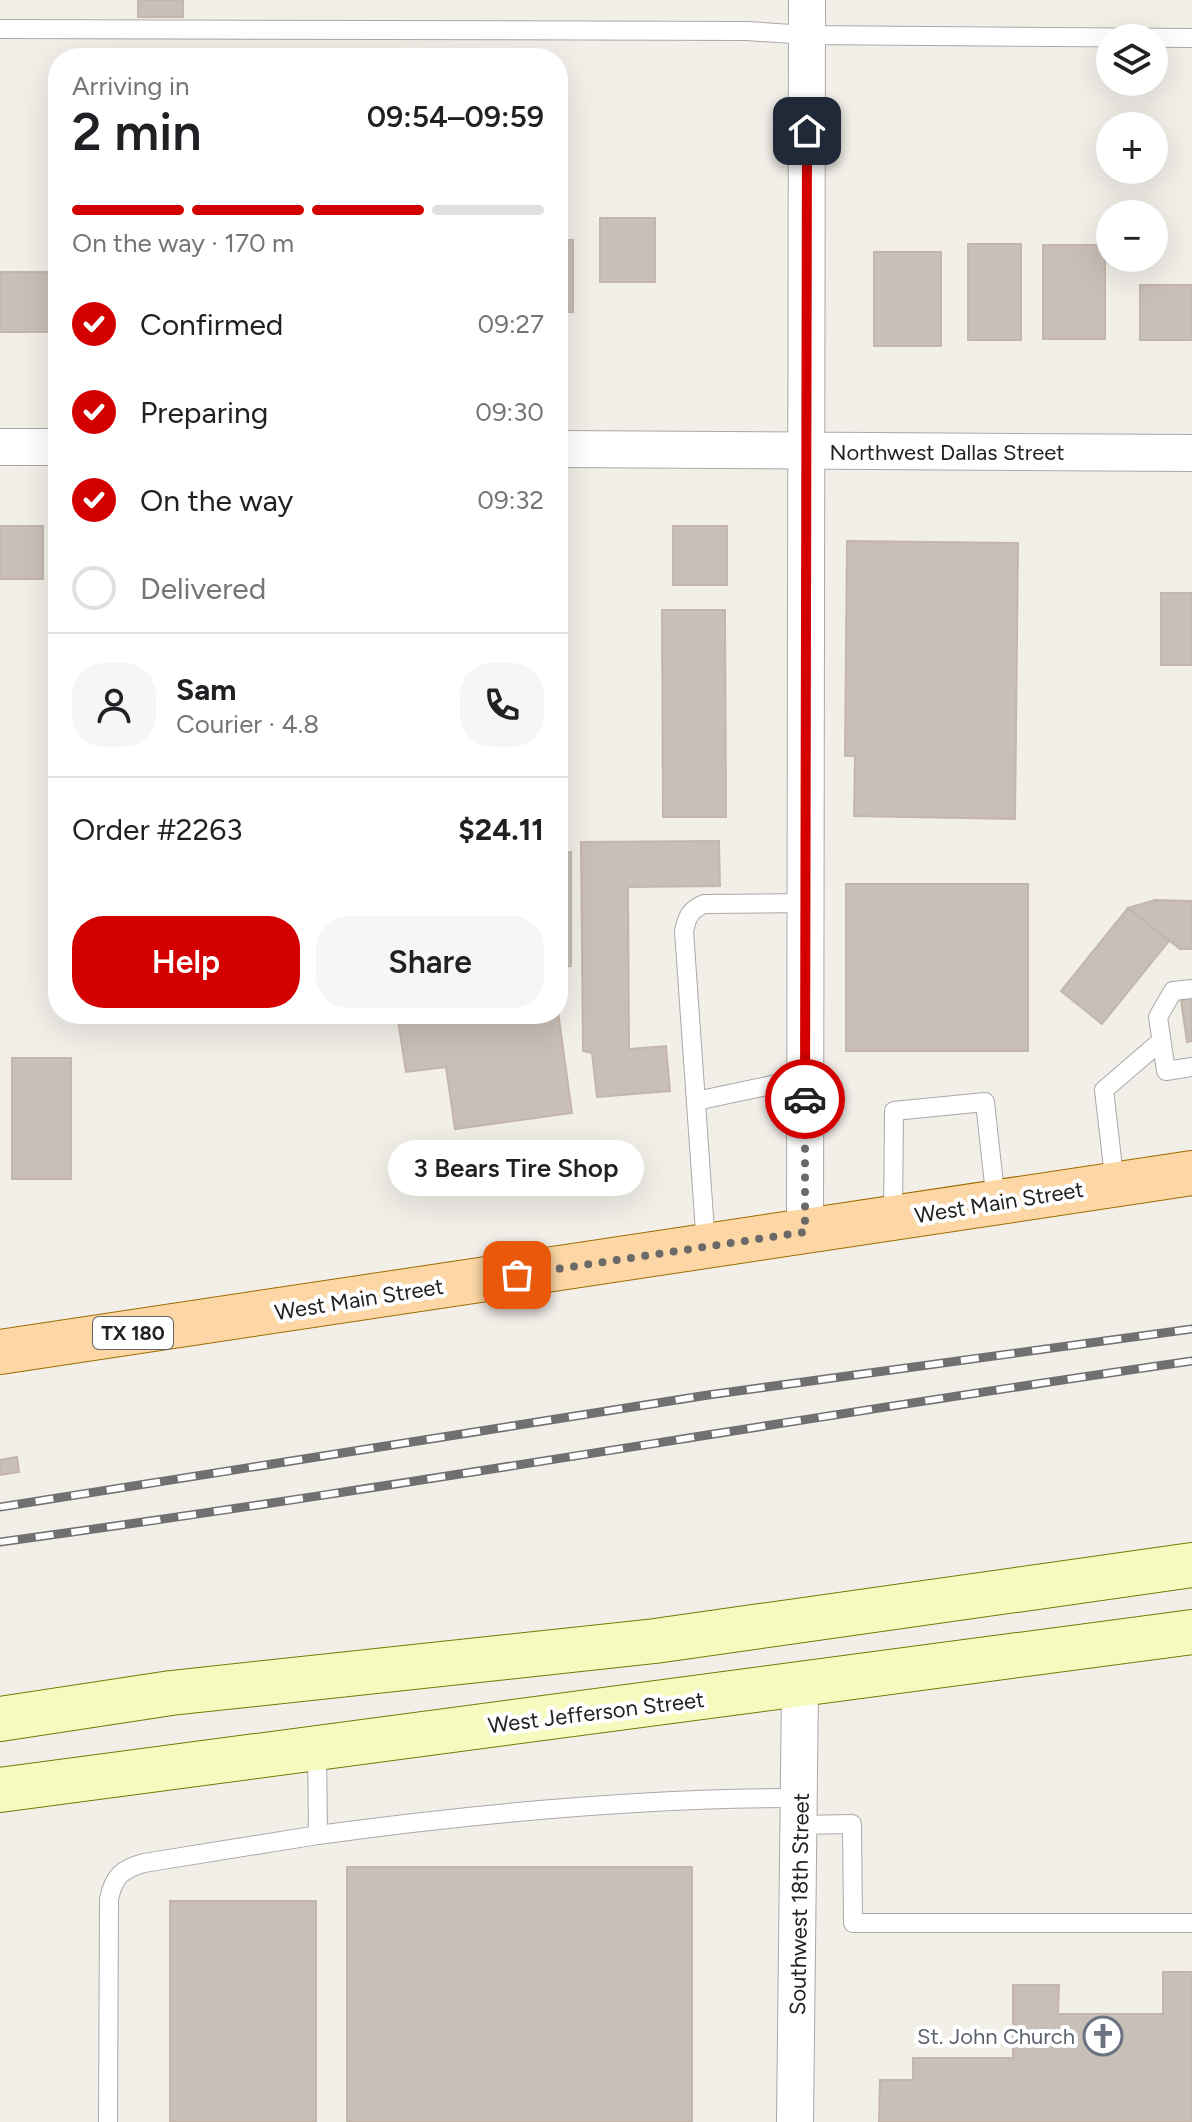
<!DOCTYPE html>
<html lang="en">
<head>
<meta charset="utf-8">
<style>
  :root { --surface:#fff; --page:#f6f6f6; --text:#202124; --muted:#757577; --line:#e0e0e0; --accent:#d40000 }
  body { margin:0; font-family:Figtree,sans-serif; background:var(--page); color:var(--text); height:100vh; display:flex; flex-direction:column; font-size:30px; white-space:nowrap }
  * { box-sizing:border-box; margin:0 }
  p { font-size:26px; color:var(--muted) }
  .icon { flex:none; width:44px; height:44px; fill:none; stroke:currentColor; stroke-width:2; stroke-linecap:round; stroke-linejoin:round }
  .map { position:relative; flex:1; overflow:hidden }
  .details { position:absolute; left:48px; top:48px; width:520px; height:976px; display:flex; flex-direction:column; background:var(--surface); border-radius:32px; box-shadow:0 8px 32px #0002 }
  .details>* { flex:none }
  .fabs { position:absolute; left:1096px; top:24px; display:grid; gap:16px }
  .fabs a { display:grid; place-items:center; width:72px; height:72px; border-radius:50%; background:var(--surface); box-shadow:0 8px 32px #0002; font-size:40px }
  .pin { position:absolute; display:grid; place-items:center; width:68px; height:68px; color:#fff; margin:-34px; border-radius:16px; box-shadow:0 4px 12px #0006 }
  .courier { position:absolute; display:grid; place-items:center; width:80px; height:80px; margin:-40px; border:6px solid #d40000; border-radius:50%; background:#fff; color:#222; box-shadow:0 2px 10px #0007 }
  .bubble { position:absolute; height:56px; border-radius:28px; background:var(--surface); box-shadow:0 8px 32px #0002; font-size:26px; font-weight:600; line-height:56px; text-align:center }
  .head em { font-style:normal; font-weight:600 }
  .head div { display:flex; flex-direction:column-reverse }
  .head { display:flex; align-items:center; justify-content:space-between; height:136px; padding:0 24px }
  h1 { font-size:52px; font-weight:600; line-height:60px }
  .bar { display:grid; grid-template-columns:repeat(4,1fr); gap:12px 8px; align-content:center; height:96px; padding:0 24px }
  .bar i { height:10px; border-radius:6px; background:var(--line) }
  .bar .active { background:var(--accent) }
  .bar p { grid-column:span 4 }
  .line { display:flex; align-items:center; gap:20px; padding:0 24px; border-top:2px solid var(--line) }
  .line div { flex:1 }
  .round { display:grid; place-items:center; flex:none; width:84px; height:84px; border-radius:32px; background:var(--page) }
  ol { padding:0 24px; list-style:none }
  li { display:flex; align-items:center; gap:24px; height:88px }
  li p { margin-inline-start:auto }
  li .icon { padding:8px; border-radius:50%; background:var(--accent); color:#fff; stroke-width:4 }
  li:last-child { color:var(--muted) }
  li i { width:44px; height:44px; border:4px solid var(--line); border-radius:50% }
  .cta { display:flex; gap:16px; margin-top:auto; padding:16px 24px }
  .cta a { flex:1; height:92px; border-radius:32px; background:var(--accent); color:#fff; font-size:32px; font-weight:600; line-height:92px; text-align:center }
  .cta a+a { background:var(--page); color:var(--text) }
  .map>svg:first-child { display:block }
  .building { fill:#c7bfb8; stroke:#c4b6ab; stroke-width:2 }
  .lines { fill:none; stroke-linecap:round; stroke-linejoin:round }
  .service-casing { stroke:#a9a9a9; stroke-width:20 }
  .minor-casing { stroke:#a9a9a9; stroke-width:38 }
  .secondary-casing { stroke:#707d05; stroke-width:46 }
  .primary-casing { stroke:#a06b00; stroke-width:46 }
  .service { stroke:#fff; stroke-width:18 }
  .minor { stroke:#fff; stroke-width:36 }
  .secondary { stroke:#f7fabf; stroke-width:44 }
  .primary { stroke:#fcd6a4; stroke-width:44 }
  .rail-casing { stroke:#707070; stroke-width:9 }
  .rail { stroke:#fff; stroke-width:6; stroke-dasharray:18; stroke-linecap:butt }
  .done { stroke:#6b6a68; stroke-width:8; stroke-dasharray:0 14.4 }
  .route { stroke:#d40000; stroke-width:10 }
  .labels { text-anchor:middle; stroke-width:8; stroke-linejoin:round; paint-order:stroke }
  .shield { fill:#fff; stroke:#646464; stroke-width:2 }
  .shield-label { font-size:20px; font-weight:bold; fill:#222 }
  .street-label { font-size:22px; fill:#222; stroke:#fff }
  .worship-label { font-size:22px; fill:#5b616d; stroke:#fff; text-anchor:end }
</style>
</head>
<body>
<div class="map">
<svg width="1192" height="2122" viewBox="0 0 1192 2122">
  <rect width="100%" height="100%" fill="#f2efe9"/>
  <path class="building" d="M138 0H183V17H138Z
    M600 218H655V282H600Z
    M558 240H573V312H558Z
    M968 244H1021V340H968Z
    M1043 245H1105V339H1043Z
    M874 252H941V346H874Z
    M0 272H50V332H0Z
    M1140 285H1192V340H1140Z
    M0 526H43V579H0Z
    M673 526H727V585H673Z
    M558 531H566V653H558Z
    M847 541 1018 543 1015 819 854 816 855 756H845Z
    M1161 593H1192V665H1161Z
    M662 610H725L726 817H663Z
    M719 841 720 886 628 887 629 1049 666 1046 670 1091 597 1097 592 1053 583 1051 581 842Z
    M571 852V966L558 968V853Z
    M846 884H1028V1051H846Z
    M1155 900 1192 901V949H1180L1128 908Z
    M1128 908 1169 941 1102 1024 1061 991Z
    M1192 998V1041L1187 1042 1181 1000Z
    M558 1012 572 1113 455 1129 446 1067 406 1072 397 1014Z
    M12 1058H71V1179H12Z
    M17 1457 19 1472 0 1475V1460Z
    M347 1867H692V2122H347Z
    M170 1901H316V2122H170Z
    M1163 1972H1192V2122H879L880 2080H913V2058H1013V1985H1059L1058 2014H1163Z"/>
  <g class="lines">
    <g class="service-casing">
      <path id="service" d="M0 29 747 31 807 35 1192 38
        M1192 989 1173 991 1158 1017 1166 1071 1192 1067
        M696 1101 805 1078
        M1115 1185 1104 1090 1161 1041
        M893 1218 894 1111 985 1102 996 1203
        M706 1246 684 931C687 917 690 910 704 904L806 903
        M800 1825 852 1824 853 1923H1192
        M318 1835C479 1813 638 1798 800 1798
        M108 2122 109 1899C114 1876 122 1869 144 1863L318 1835 317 1748"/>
    </g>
    <g class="minor-casing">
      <path id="minor" d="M0 447H58
        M558 449 1192 453
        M805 1232 807 0
        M795 2122 800 1686"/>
    </g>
    <g class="secondary-casing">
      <path id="secondary" d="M0 1719 171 1693 655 1641 1192 1565
        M0 1790 1192 1632"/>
    </g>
    <g class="primary-casing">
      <path id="primary" d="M0 1352 1192 1173"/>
    </g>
    <use href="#service" class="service"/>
    <use href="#minor" class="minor"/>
    <use href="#secondary" class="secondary"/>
    <use href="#primary" class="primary"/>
    <g class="rail-casing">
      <path id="rail" d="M0 1507 708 1395 1192 1329
        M0 1542C398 1488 794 1418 1192 1361"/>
    </g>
    <use href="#rail" class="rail"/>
  </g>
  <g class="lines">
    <path class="done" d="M517 1275 805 1232V1099"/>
    <path class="route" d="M805 1099 807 131"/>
  </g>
  <defs>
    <g id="church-ring" transform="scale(2)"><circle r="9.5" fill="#fff" stroke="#6b7280" stroke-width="1.5"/><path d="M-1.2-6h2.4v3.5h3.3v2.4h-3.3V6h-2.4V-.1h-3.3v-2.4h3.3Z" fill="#6b7280"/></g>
  </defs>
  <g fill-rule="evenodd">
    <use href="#church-ring" x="1103" y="2036"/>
  </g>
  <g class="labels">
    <rect class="shield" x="93" y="1317" width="80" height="32" rx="6"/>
    <g class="shield-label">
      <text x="133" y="1340">TX 180</text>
    </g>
    <g class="street-label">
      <text x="947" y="460">Northwest Dallas Street</text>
      <text transform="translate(999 1202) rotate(-9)" y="8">West Main Street</text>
      <text transform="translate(359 1299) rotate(-9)" y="8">West Main Street</text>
      <text transform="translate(596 1712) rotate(-7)" y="8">West Jefferson Street</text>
      <text transform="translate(799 1904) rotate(-89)" y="8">Southwest 18th Street</text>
    </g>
    <g class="worship-label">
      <text x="1075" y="2044">St. John Church</text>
    </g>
  </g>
</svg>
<div class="fabs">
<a><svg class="icon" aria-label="layers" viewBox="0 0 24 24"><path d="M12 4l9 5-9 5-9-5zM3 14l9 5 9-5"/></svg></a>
<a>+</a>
<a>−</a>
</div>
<div class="pin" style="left:517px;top:1275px;background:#ea580c"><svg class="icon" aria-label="bag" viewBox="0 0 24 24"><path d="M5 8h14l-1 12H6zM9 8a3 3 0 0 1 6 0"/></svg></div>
<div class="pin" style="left:807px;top:131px;background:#1f2937"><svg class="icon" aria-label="home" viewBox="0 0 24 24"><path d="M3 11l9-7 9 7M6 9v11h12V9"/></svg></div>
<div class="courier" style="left:805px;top:1099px"><svg class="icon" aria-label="car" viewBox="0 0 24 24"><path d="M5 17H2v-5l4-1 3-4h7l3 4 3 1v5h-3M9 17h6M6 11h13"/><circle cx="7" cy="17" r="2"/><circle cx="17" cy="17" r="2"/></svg></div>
<div class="bubble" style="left:388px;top:1140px;width:256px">3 Bears Tire Shop</div>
<section class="details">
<div class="head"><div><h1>2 min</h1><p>Arriving in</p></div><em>09:54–09:59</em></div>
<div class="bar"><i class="active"></i><i class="active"></i><i class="active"></i><i></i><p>On the way · 170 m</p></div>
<ol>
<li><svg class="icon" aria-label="check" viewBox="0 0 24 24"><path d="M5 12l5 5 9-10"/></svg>Confirmed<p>09:27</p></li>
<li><svg class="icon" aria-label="check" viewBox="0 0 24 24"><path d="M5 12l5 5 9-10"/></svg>Preparing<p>09:30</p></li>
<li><svg class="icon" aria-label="check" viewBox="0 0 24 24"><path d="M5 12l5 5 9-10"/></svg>On the way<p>09:32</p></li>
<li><i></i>Delivered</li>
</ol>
<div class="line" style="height:144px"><a class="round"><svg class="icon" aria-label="person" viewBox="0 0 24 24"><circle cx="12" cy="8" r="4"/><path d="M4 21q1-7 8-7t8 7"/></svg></a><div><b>Sam</b><p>Courier · 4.8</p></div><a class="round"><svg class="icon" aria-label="phone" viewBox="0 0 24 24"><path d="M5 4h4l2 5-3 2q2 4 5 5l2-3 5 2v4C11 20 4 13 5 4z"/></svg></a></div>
<div class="line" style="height:104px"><div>Order #2263</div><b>$24.11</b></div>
<div class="cta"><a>Help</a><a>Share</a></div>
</section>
</div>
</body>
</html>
